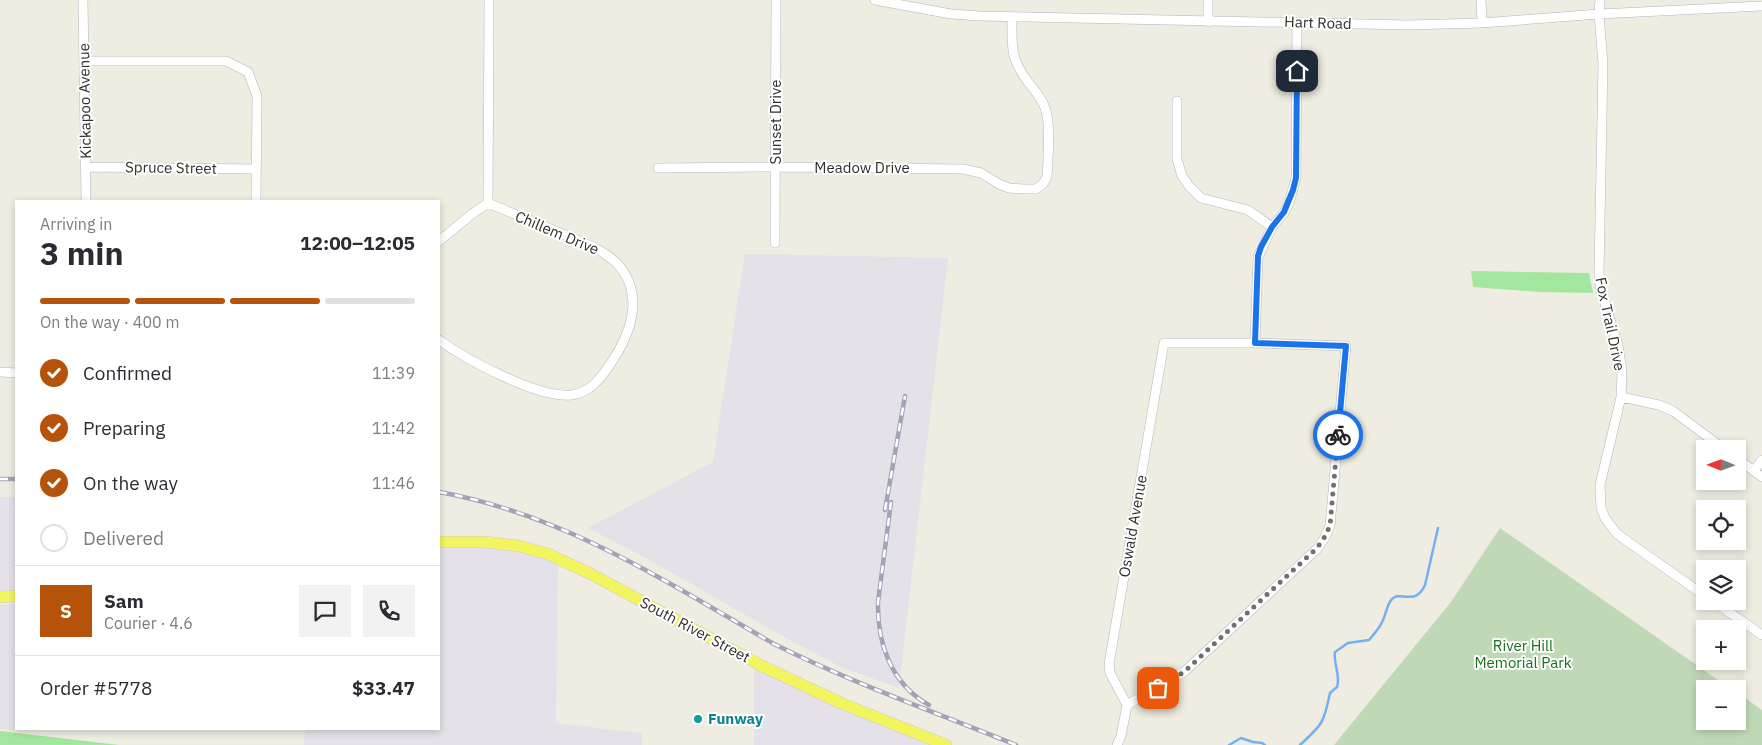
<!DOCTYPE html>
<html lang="en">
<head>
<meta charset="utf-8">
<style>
  :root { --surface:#fff; --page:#f2f2f3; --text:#2b2b33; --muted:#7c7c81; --line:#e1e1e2; --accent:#b45309 }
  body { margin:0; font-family:"IBM Plex Sans",sans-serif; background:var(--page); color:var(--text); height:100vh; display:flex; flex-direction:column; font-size:19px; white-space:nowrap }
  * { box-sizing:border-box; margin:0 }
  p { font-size:16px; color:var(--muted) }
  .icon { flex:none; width:28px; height:28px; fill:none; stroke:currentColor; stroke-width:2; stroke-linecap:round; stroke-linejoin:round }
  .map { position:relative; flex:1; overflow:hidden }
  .drawer { position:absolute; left:15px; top:200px; width:425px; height:530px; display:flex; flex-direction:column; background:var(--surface); border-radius:0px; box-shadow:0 2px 8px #0003 }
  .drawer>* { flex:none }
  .needle { width:32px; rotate:271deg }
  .fabs { position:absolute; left:1696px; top:440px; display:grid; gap:10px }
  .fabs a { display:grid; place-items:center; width:50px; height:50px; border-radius:0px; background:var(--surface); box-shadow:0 2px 8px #0003; font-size:25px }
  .pin { position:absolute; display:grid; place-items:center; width:42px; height:42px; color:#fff; margin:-21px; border-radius:10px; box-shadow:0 2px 8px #0006 }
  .courier { position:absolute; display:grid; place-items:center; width:50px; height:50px; margin:-25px; border:4px solid #1a73e8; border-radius:50%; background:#fff; color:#222; box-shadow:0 1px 6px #0007 }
  .overview em { font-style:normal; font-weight:700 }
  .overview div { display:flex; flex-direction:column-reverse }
  .overview { display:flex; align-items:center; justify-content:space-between; height:85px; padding:0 25px }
  h1 { font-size:32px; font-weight:700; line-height:38px }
  .bar { display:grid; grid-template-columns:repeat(4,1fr); gap:8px 5px; align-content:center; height:60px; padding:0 25px }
  .bar i { height:6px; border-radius:4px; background:var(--line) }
  .bar .current { background:var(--accent) }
  .bar p { grid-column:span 4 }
  .line { display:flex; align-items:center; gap:12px; padding:0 25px; border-top:1px solid var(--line) }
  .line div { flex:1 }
  .round { display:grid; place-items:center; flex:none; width:52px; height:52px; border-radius:0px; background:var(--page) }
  ol { padding:0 25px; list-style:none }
  li { display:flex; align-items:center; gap:15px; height:55px }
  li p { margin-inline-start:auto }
  li .icon { padding:5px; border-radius:50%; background:var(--accent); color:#fff; stroke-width:4 }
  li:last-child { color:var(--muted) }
  li i { width:28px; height:28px; border:2px solid var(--line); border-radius:50% }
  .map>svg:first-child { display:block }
  .industrial { fill:#e5e1e8 }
  .green { fill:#a3e69d }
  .cemetery { fill:#bfd9b7 }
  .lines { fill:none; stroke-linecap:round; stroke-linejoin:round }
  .stream { stroke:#73b1f2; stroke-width:2.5 }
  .minor-casing { stroke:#b4b4c1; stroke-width:10 }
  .major-casing { stroke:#cdcdcd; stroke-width:12 }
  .minor { stroke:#fff; stroke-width:9 }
  .major { stroke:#f3f560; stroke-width:11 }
  .rail-casing { stroke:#a5a2b8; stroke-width:4.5 }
  .rail { stroke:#fff; stroke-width:2.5; stroke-dasharray:8; stroke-linecap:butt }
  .done { stroke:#72706d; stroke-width:5; stroke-dasharray:0 9 }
  .route { stroke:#1a73e8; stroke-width:6 }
  .culture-dot { fill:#0f9aa8; stroke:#fff; stroke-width:2 }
  .labels { text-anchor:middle; stroke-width:4; stroke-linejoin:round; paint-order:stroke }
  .street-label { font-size:15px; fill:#2e2e2e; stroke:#fff }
  .park-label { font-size:15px; fill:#196f1d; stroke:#fff }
  .culture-label { font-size:15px; font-weight:bold; fill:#0d838f; stroke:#fff; text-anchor:start }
</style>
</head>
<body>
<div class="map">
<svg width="1762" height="745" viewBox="0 0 1762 745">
  <rect width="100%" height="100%" fill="#efece1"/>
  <path class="industrial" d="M745 254 948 258 899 688 843 668 793 642 646 558 588 528 713 462Z
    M0 497H16V590L0 591Z
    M439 547H505L558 562 556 723 642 733V745H304L305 729H439Z
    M16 604V729H22V732L0 729V605Z
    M754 666 936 745H754Z"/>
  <path class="green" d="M1471 271 1589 273 1593 293 1541 292 1473 287Z
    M0 731 119 745H0Z"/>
  <path class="cemetery" d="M1500 528 1731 689H1705V721H1738V693L1762 710V745H1334L1451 602Z"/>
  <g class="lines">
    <path class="stream" d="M1229 745 1241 738 1253 742 1262 743 1265 745
      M1300 745C1322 725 1324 723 1330 693L1337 687C1341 675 1333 664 1335 652L1348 643 1369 640C1375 633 1380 628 1383 620 1386 614 1387 604 1392 599 1400 590 1415 607 1425 585L1438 528"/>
    <g class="minor-casing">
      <path id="minor" d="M83 0 86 201
        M875 0 951 14 979 16 1407 25 1482 23 1599 14 1762 6
        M1481 0 1482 23
        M1600 0 1599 14 1603 64 1599 273 1601 291 1618 345 1622 371 1621 397 1600 485 1601 508 1605 518 1617 534 1705 596
        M1208 22V0
        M84 61H226L248 72 257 96 256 201
        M1177 101V159L1182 176 1189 186 1201 198 1248 210 1272 227
        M86 167 256 169
        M658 168 776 167 963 169 981 173 999 184 1009 188 1023 189H1036L1043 184 1047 177C1048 160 1051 122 1045 108 1042 98 1034 90 1028 82 1010 58 1012 47 1012 17
        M488 203 489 0
        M439 241 472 214 488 203
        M775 243 776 0
        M439 340C467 360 537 398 571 395 590 393 601 378 611 363 630 335 644 298 621 268 614 259 604 253 594 247L488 203
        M1164 343H1255L1346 346 1330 526 1324 539 1317 549 1184 672 1127 705 1110 673 1109 664Z
        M1255 343 1258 257 1272 227 1284 213 1289 203 1296 178 1297 22
        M0 372 16 373
        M1621 397 1659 405 1673 411 1724 449
        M1738 459 1762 477
        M1754 471 1762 460
        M1713 601 1762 635
        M1117 745 1121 736 1127 705"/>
    </g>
    <g class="major-casing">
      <path id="major" d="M439 542H485L519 546 548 554 591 574 762 666 843 704 946 745
        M0 597 16 596"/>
    </g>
    <use href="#minor" class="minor"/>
    <use href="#major" class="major"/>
    <g class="rail-casing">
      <path id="rail" d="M0 479H16
        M439 492C563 514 667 582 774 644 852 683 935 712 1016 745
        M891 502 878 602C877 643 891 684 929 705
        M885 510 905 396"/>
    </g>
    <use href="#rail" class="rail"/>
  </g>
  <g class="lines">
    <path class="done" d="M1158 688 1184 672 1317 548 1324 538 1330 526 1338 435"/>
    <path class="route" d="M1297 71 1296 178 1293 190 1284 212 1272 227 1261 247 1258 256 1255 343 1346 346 1338 435"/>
  </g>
  <circle class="culture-dot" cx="698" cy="719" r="5"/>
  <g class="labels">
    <g class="street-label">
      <text transform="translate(1318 23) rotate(2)" y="5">Hart Road</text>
      <text transform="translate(85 101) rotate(-91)" y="5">Kickapoo Avenue</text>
      <text transform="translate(776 122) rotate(-90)" y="5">Sunset Drive</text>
      <text transform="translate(171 168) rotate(1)" y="5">Spruce Street</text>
      <text x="862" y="173">Meadow Drive</text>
      <text transform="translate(557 233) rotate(23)" y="5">Chillem Drive</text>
      <text transform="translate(1610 324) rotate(78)" y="5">Fox Trail Drive</text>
      <text transform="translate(1133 526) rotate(-80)" y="5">Oswald Avenue</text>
      <text transform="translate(695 630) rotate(28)" y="5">South River Street</text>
    </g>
    <g class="park-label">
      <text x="1523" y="651">River Hill<tspan x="1523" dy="17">Memorial Park</tspan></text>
    </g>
    <g class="culture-label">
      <text x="708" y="724">Funway</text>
    </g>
  </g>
</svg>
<div class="fabs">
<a><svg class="needle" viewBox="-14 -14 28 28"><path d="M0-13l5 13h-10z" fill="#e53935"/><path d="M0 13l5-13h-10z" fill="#7c7c81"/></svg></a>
<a><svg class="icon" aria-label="locate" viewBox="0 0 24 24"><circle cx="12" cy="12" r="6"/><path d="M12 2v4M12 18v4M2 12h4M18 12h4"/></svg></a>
<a><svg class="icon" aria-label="layers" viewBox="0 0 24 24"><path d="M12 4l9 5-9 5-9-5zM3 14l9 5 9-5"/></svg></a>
<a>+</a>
<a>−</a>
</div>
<div class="pin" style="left:1158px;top:688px;background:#ea580c"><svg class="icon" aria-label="bag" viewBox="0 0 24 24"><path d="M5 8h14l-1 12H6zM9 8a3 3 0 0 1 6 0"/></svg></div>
<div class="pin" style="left:1297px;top:71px;background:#1f2937"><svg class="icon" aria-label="home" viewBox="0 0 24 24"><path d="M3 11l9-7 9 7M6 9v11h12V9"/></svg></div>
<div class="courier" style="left:1338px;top:435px"><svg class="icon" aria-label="bike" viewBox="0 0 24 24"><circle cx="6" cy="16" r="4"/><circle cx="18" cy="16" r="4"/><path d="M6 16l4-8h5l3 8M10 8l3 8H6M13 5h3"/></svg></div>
<section class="drawer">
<div class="overview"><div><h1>3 min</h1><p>Arriving in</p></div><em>12:00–12:05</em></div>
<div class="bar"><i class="current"></i><i class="current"></i><i class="current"></i><i></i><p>On the way · 400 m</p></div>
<ol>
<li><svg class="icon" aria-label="check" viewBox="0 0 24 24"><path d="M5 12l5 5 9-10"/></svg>Confirmed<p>11:39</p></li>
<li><svg class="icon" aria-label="check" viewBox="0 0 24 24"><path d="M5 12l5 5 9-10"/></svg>Preparing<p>11:42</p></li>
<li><svg class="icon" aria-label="check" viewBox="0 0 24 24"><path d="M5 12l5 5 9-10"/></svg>On the way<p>11:46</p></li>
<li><i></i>Delivered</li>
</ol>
<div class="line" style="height:90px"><b class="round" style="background:var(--accent);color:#fff">S</b><div><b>Sam</b><p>Courier · 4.6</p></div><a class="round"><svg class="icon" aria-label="chat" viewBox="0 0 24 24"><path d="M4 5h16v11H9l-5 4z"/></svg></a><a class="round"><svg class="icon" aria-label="phone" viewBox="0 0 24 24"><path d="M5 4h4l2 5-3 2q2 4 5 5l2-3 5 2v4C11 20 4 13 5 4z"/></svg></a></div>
<div class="line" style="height:65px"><div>Order #5778</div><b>$33.47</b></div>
</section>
</div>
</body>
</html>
